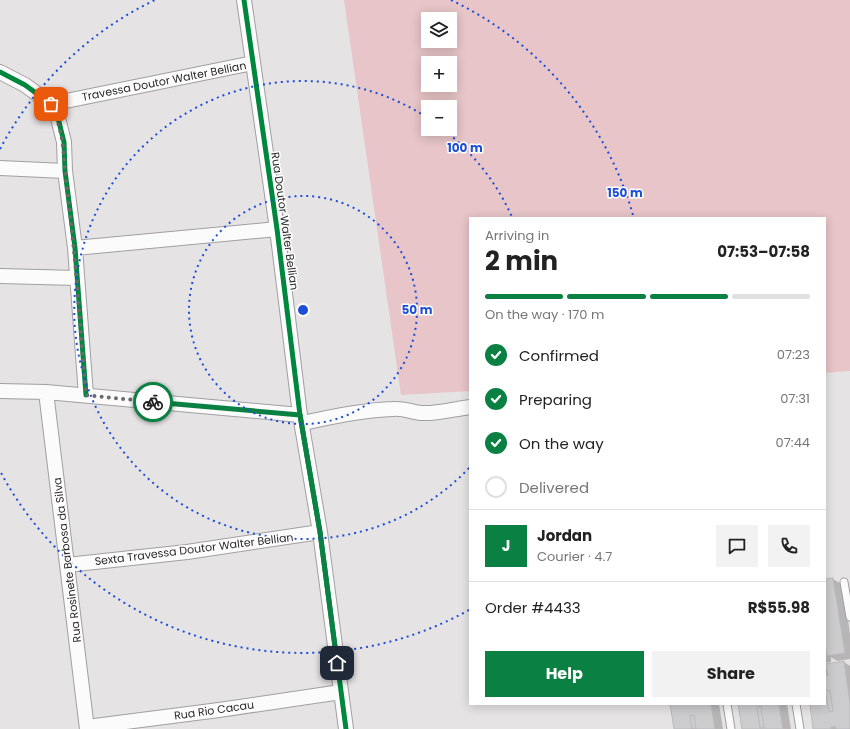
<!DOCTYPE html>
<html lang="en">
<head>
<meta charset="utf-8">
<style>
  :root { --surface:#fff; --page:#f2f2f2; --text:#222; --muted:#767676; --line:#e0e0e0; --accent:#0b8043 }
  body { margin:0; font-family:Poppins,sans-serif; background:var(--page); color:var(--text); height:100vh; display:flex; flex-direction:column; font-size:15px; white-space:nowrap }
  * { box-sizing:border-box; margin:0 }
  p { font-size:13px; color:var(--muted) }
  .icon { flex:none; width:22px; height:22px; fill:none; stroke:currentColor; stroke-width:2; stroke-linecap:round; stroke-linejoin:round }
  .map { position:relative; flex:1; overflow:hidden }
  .side { position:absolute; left:469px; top:217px; width:357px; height:488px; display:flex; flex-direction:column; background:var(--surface); border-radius:0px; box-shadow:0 2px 10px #0003 }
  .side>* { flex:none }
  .controls { position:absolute; left:421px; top:12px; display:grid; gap:8px }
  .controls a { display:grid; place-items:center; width:36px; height:36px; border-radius:0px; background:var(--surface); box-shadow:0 2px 10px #0003; font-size:20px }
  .pin { position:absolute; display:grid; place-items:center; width:34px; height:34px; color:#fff; margin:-17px; border-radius:8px; box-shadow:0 2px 6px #0006 }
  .courier { position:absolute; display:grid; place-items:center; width:40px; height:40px; margin:-20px; border:3px solid #0b8043; border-radius:50%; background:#fff; color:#222; box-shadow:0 1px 5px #0007 }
  .headline em { font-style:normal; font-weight:700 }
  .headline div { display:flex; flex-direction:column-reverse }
  .headline { display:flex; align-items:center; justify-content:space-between; height:68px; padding:0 16px }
  h1 { font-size:26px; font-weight:700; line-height:30px }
  .bar { display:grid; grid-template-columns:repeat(4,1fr); gap:6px 4px; align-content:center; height:48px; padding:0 16px }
  .bar i { height:5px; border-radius:3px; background:var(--line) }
  .bar .on { background:var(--accent) }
  .bar p { grid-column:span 4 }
  .line { display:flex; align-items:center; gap:10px; padding:0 16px; border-top:1px solid var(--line) }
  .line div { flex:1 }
  .round { display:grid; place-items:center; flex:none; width:42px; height:42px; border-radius:0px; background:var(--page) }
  ol { padding:0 16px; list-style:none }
  li { display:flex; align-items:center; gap:12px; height:44px }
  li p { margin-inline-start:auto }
  li .icon { padding:4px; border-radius:50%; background:var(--accent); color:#fff; stroke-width:4 }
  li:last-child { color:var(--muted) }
  li i { width:22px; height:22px; border:2px solid var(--line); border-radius:50% }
  .button { display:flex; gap:8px; margin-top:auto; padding:8px 16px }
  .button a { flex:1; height:46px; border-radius:0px; background:var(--accent); color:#fff; font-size:16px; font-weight:700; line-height:46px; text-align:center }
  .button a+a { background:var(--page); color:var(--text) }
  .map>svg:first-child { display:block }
  .green { fill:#e7c5c8; fill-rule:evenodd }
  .shadow { fill:#0003 }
  .building { fill:#cccbcd; stroke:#bbb9bb }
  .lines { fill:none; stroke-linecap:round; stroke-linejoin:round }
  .lane-casing { stroke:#a29fa1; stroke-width:9 }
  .street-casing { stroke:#a29fa1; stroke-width:16 }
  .lane { stroke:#fbfbfb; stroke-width:7 }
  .street { stroke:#fbfbfb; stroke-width:14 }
  .cycleway-casing { stroke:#fff; stroke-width:8 }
  .cycleway { stroke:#00873e; stroke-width:5 }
  .done { stroke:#6b696a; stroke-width:4; stroke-dasharray:0 7.2 }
  .route { stroke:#0b8043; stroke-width:5 }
  .ring { fill:none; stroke:#1d4ed8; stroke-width:2; stroke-dasharray:2 4 }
  .labels { text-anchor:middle; stroke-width:3; stroke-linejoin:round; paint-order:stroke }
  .street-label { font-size:11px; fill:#292728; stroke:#fff }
  .centre { fill:#1d4ed8; stroke:#fff; stroke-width:2 }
  .ring-label { font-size:12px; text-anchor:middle; font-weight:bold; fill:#1d4ed8; stroke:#fff; stroke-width:3; stroke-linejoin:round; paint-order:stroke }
</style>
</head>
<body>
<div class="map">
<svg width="850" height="729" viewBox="0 0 850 729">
  <rect width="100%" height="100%" fill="#e6e3e5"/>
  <path class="green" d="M344 0H850V371L825 373V218H470V391L401 395ZM428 19H450V41H428ZM428 63H450V85H428ZM428 107H450V129H428Z"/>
  <path class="shadow" d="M833 579 843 585 850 634V659L837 661 831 657V662L825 663V580Z
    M844 662 850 666V729H814L811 704H825V668L828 670Z
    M671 704H719L723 729H675Z
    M739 704H787L791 729H743Z"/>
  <path class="building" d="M833 578 845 653 827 656 825 644V579Z
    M844 661 850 703V729H836V727H831V729H813L810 704H825V676H828L826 664Z
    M830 690 833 711 829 712 825 691Z
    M670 704H711L715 729H674Z
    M738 704H779L783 729H742Z
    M761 706 764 728H760L757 707Z
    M694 715 696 729H692L690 716Z"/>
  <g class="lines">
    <g class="lane-casing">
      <path id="lane" d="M844 582 850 617
        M727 704 731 729
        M796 704 800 729"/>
    </g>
    <g class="street-casing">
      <path id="street" d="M244 0 277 229 300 415 320 532 346 729
        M0 72 25 85 51 104 58 118 64 142 65 171 75 248 86 395
        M51 104 253 63
        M0 168 65 171
        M75 248 277 229
        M0 276 77 278
        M0 391 46 392 300 415
        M46 392 87 729
        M302 423C332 417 363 410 393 409 403 408 412 412 421 413 437 414 454 409 470 407
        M67 565 187 552 320 532
        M87 727 219 710 341 692"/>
    </g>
    <use href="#lane" class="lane"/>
    <use href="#street" class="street"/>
    <g class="cycleway-casing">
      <path id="cycleway" d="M244 0 277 229 300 415 320 532 346 729
        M0 72 25 85 51 104 58 118 64 142 65 171 75 248 86 395"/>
    </g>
    <use href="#cycleway" class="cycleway"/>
  </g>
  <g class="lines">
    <path class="done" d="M51 104C65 134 63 157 67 189 76 258 80 327 86 395L153 402"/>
    <path class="route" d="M153 402 300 415 320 532 337 663"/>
  </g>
  <g class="ring">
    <circle cx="303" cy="310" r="114"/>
    <path d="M469 468A229 229 0 1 1 428 118M444 130A229 229 0 0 1 512 217"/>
    <path d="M469 610A343 343 0 0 1 0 471M0 149A343 343 0 0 1 155 0M451 0A343 343 0 0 1 633 215"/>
  </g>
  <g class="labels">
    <g class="street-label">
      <text transform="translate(164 81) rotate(-11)" y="4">Travessa Doutor Walter Bellian</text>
      <text transform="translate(285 221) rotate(82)" y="4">Rua Doutor Walter Bellian</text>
      <text transform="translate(194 549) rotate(-7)" y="4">Sexta Travessa Doutor Walter Bellian</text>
      <text transform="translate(67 560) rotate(-97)" y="4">Rua Rosinete Barbosa da Silva</text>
      <text transform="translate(214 710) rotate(-8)" y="4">Rua Rio Cacau</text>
    </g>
  </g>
  <circle cx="303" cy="310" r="6" class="centre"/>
  <g class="ring-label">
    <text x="465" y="152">100 m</text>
    <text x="625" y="197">150 m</text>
    <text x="417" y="314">50 m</text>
  </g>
</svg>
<div class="controls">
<a><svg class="icon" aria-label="layers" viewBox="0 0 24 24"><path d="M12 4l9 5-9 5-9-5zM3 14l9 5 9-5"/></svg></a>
<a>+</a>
<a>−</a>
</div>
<div class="pin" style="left:51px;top:104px;background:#ea580c"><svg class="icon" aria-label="bag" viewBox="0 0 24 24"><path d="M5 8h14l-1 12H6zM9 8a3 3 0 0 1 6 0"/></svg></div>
<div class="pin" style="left:337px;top:663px;background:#1f2937"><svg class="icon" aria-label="home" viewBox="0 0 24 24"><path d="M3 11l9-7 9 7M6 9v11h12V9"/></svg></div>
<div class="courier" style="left:153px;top:402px"><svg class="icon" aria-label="bike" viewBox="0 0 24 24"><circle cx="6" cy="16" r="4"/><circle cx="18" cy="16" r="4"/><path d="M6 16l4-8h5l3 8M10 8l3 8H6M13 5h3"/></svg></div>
<section class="side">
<div class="headline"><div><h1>2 min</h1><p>Arriving in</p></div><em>07:53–07:58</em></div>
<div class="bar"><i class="on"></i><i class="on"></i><i class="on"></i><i></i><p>On the way · 170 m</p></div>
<ol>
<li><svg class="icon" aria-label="check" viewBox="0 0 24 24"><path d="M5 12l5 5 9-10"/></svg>Confirmed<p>07:23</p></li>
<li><svg class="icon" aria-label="check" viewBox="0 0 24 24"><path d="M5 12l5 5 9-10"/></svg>Preparing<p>07:31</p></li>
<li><svg class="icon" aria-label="check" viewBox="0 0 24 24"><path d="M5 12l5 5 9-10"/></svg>On the way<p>07:44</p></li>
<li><i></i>Delivered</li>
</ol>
<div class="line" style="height:72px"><b class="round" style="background:var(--accent);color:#fff">J</b><div><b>Jordan</b><p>Courier · 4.7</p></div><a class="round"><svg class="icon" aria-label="chat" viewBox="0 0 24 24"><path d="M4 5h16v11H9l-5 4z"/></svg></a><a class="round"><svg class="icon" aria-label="phone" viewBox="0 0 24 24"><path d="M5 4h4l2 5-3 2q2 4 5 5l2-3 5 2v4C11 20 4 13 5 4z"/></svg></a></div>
<div class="line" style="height:52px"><div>Order #4433</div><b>R$55.98</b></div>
<div class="button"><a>Help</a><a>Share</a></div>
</section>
</div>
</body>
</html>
